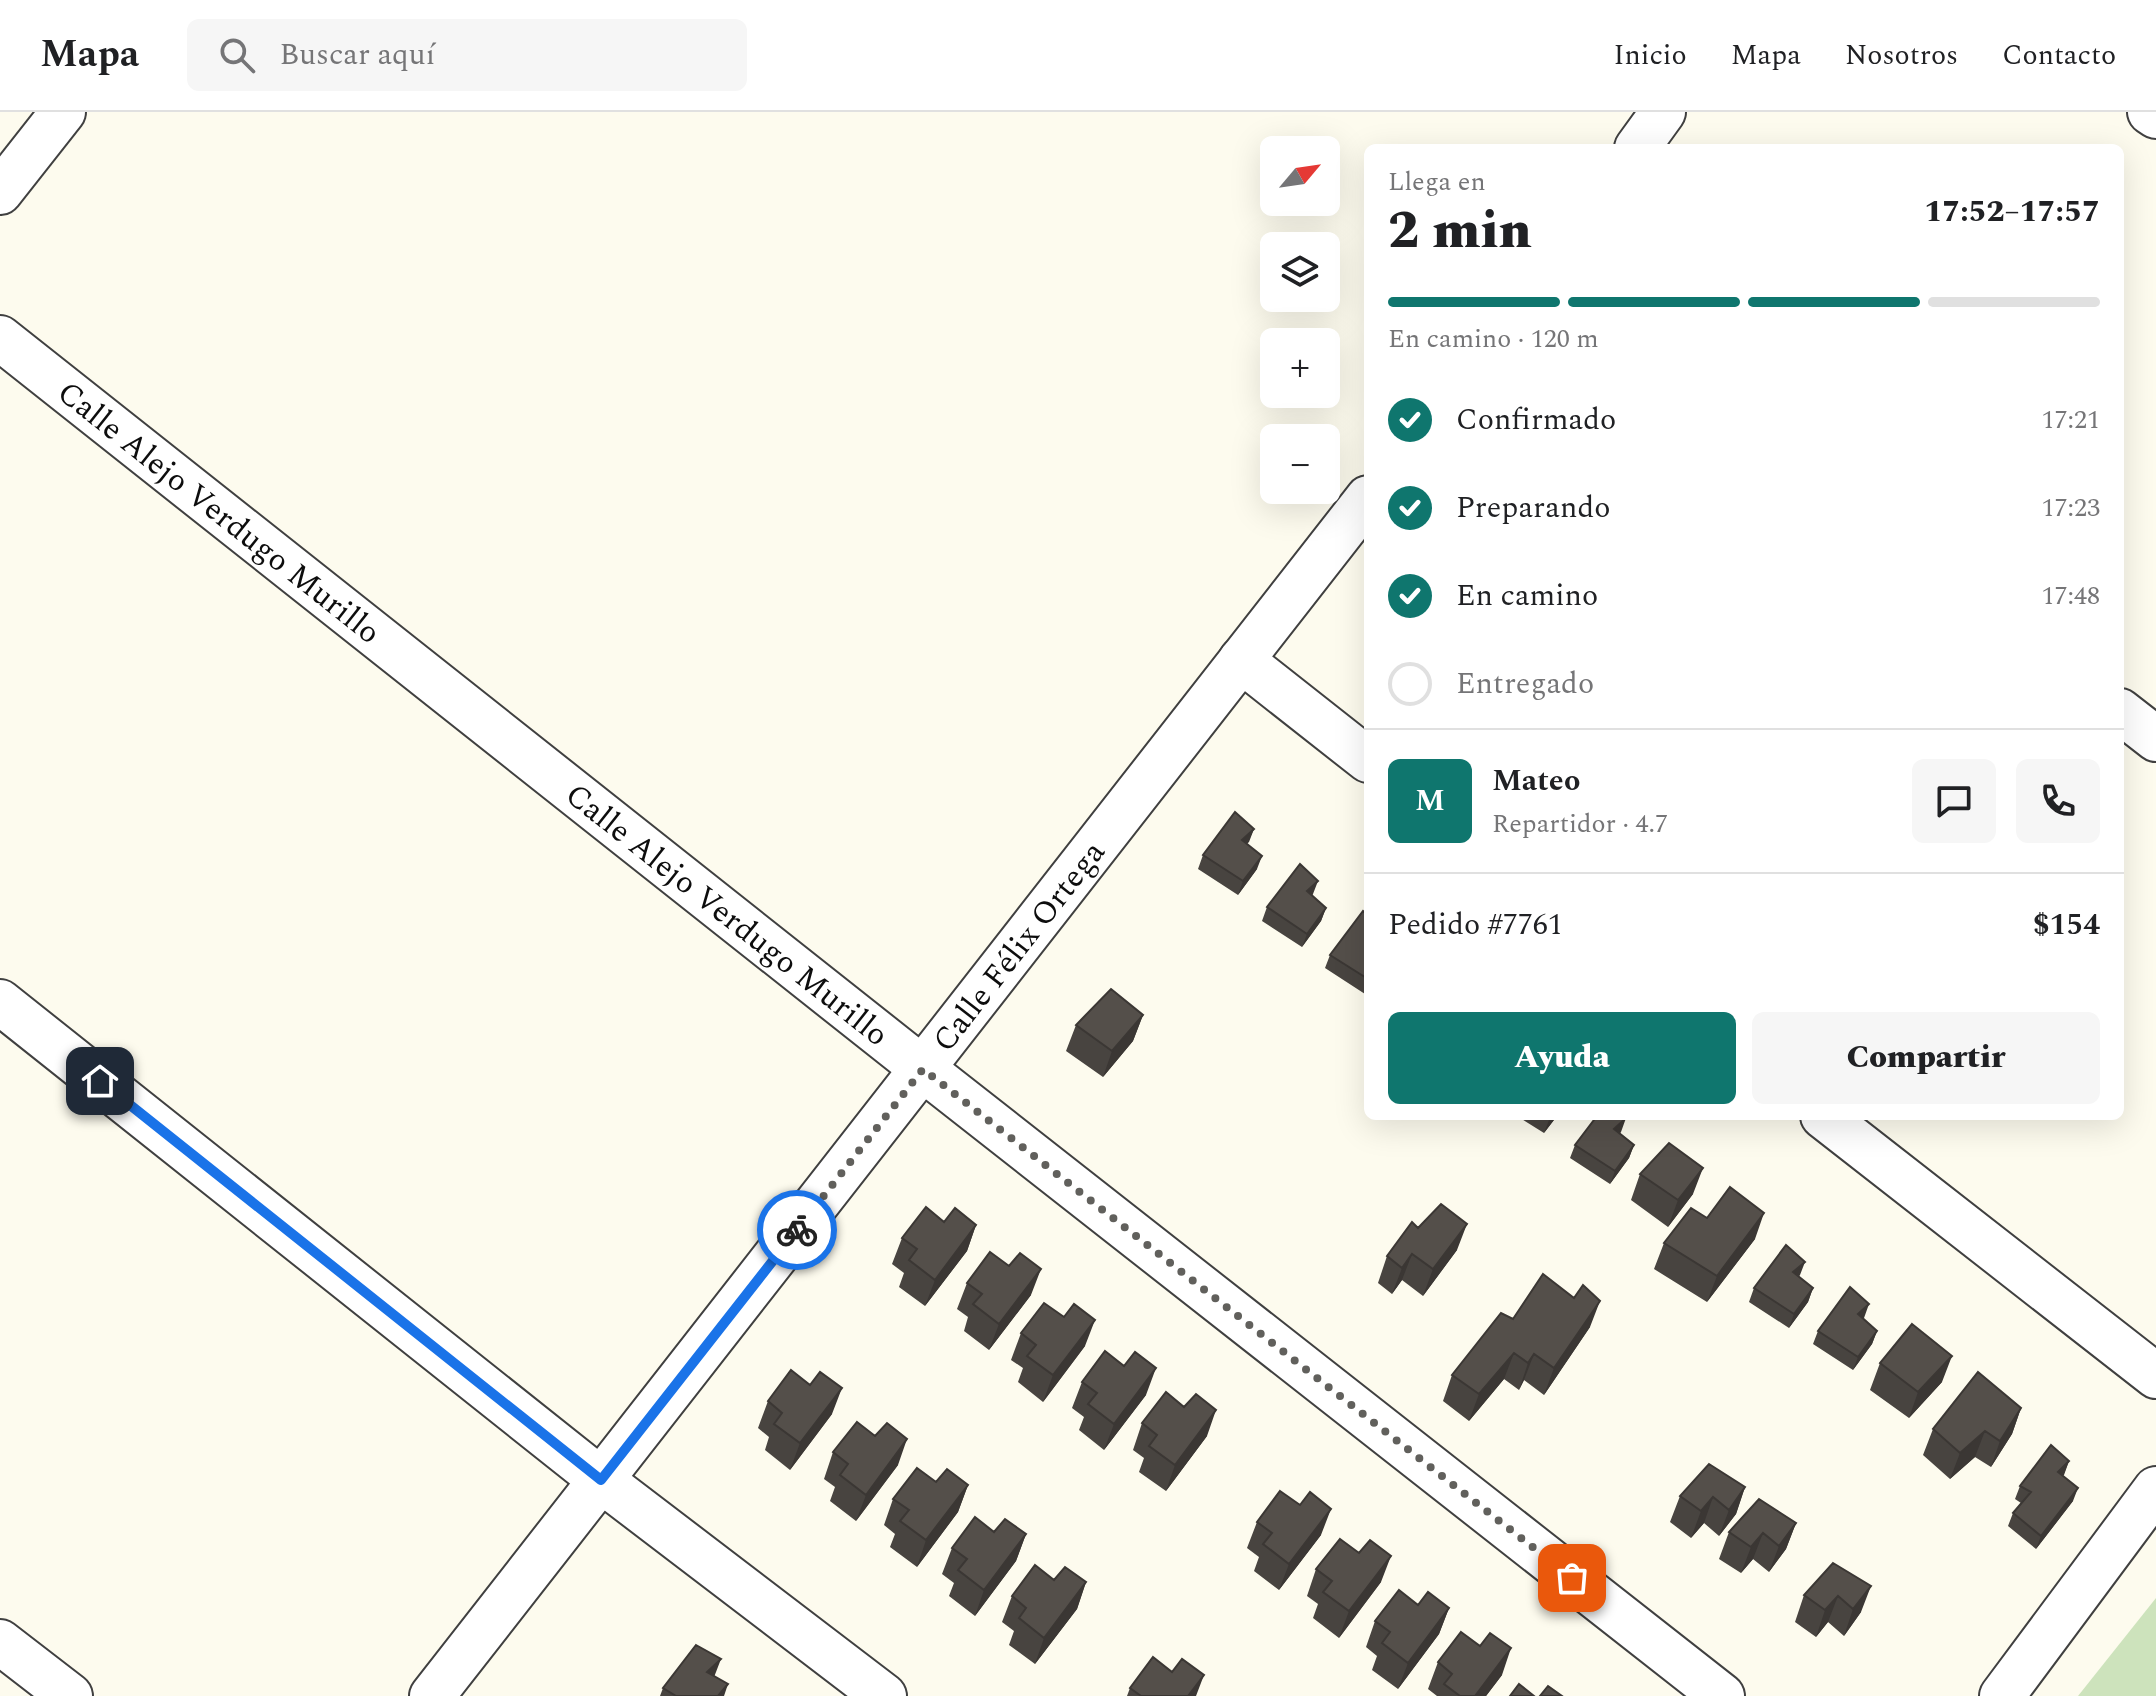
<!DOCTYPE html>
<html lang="es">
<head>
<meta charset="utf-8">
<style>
  :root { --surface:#fff; --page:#f6f6f6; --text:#202124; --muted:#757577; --line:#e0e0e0; --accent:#0f766e }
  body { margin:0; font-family:Spectral,serif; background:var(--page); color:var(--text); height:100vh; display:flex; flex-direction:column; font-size:30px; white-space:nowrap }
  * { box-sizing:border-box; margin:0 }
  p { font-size:26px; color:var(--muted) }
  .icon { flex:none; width:44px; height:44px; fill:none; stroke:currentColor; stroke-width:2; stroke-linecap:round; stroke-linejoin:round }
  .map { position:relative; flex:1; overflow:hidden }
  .drawer { position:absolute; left:1364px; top:32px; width:760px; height:976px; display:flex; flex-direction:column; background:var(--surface); border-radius:12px; box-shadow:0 8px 32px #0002 }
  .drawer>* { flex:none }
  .needle { width:52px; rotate:61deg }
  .tools { position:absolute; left:1260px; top:24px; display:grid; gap:16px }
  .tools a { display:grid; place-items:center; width:80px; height:80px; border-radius:12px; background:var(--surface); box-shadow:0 8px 32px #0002; font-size:40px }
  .pin { position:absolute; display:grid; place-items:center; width:68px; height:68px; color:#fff; margin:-34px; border-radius:16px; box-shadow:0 4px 12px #0006 }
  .courier { position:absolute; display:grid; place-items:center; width:80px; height:80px; margin:-40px; border:6px solid #1a73e8; border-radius:50%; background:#fff; color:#222; box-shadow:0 2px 10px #0007 }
  .overview em { font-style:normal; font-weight:800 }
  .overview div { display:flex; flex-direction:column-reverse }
  .overview { display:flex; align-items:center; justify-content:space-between; height:136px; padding:0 24px }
  h1 { font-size:52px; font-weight:800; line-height:60px }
  .bar { display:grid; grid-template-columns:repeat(4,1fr); gap:12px 8px; align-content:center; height:96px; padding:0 24px }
  .bar i { height:10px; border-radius:6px; background:var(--line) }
  .bar .active { background:var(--accent) }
  .bar p { grid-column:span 4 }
  .line { display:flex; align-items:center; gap:20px; padding:0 24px; border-top:2px solid var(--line) }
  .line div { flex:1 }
  .round { display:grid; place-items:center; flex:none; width:84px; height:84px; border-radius:12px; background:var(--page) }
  ol { padding:0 24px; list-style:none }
  li { display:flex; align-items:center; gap:24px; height:88px }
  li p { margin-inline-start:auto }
  li .icon { padding:8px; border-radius:50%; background:var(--accent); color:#fff; stroke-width:4 }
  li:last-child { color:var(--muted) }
  li i { width:44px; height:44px; border:4px solid var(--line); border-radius:50% }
  .button { display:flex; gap:16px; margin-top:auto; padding:16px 24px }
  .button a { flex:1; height:92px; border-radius:12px; background:var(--accent); color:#fff; font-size:32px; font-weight:800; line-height:92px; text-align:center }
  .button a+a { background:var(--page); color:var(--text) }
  header { display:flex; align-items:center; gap:48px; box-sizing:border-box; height:112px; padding:0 40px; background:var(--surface); border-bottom:2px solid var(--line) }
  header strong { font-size:38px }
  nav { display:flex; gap:44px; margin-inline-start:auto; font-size:28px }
  .search { width:560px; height:72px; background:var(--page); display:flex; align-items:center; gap:20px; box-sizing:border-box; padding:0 28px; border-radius:12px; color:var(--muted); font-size:30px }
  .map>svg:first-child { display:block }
  .green { fill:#cde3bc }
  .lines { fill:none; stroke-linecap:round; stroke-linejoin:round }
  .minor-casing { stroke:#404040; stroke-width:48 }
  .minor { stroke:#fff; stroke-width:44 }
  .wall { fill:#484440 }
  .shaded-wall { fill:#3b3734 }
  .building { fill:#544f4a; stroke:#3b3734; stroke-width:2 }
  .done { stroke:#61605c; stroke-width:8; stroke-dasharray:0 14.4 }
  .route { stroke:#1a73e8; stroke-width:10 }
  .labels { text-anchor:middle; stroke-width:8; stroke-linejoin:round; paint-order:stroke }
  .street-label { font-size:32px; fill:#0d0d0d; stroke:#fff }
</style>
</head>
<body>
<header>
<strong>Mapa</strong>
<div class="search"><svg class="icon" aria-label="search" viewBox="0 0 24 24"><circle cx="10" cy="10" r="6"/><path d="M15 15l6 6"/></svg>Buscar aquí</div>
<nav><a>Inicio</a><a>Mapa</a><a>Nosotros</a><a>Contacto</a></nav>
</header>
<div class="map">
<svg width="2156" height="1584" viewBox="0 0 2156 1584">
  <rect width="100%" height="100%" fill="#fdfbee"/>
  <path class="green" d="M2156 1486V1584H2078Z"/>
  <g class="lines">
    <g class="minor-casing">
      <g id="minor">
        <path d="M2150 0 2156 4"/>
        <path d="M1637 36 1663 0"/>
        <path d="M0 80 63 0"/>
        <path id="s1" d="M0 226 923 957 1722 1584"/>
        <path d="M1241 548 1368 648"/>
        <path d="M2120 599 2156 627"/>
        <path d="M0 890 601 1368 884 1584"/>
        <path d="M1823 1004 2156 1264"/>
        <path d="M0 1530 70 1584"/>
        <path id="s2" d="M432 1584 1368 386"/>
        <path d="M2002 1584 2156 1377"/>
      </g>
    </g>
    <use href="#minor" class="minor"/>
  </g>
  <path class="wall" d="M1254 717 1247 732 1257 757 1238 783 1198 757 1203 743Z
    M1313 782 1312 784 1326 796 1321 809 1302 835 1262 809 1267 795Z
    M1368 804V879L1365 882 1325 856 1330 843Z
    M1143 903 1133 929 1103 965 1066 939 1076 913Z
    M1517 1004H1557L1544 1021Z
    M1621 1020 1620 1021 1634 1033 1629 1046 1610 1072 1570 1046 1575 1033Z
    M1640 1062 1693 1082 1668 1115 1631 1088Z
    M1707 1106 1755 1127 1707 1190 1654 1157 1664 1131Z
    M944 1110 976 1113 967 1139 925 1194 899 1175 904 1161 892 1152 902 1126Z
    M1418 1116 1457 1138 1423 1184 1402 1168 1392 1182 1378 1171 1387 1144Z
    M1800 1163 1798 1165 1813 1176 1808 1190 1789 1216 1749 1190 1754 1176Z
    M967 1171 1031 1183 989 1238 964 1219 968 1205 957 1197Z
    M1864 1206 1863 1207 1877 1219 1872 1232 1853 1258 1813 1232 1818 1219Z
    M1513 1207 1590 1215 1544 1283 1524 1268 1519 1278 1504 1267 1469 1309 1443 1289 1452 1263Z
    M1021 1221 1085 1234 1043 1290 1018 1270 1023 1256 1011 1248Z
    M1880 1251 1942 1270 1909 1306 1870 1278Z
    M1082 1270 1146 1283 1104 1338 1079 1318 1084 1305 1072 1296Z
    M768 1289 832 1302 790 1358 765 1338 769 1325 758 1316Z
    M2021 1296 2012 1322 1991 1355 1975 1345 1950 1367 1923 1343 1933 1317Z
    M1142 1311 1207 1324 1166 1379 1139 1360 1144 1346 1133 1338Z
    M833 1340 898 1353 856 1409 830 1389 835 1375 824 1367Z
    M2069 1349 2063 1364 2073 1389 2036 1437 2008 1414 2013 1401 2021 1391 2015 1387 2020 1374Z
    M968 1373 958 1400 917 1455 890 1435 895 1422 884 1413 893 1387Z
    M1745 1375 1736 1402 1719 1424 1704 1411 1691 1426 1670 1410 1680 1384Z
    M1257 1410 1321 1423 1279 1478 1254 1459 1259 1445 1247 1436Z
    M1796 1411 1786 1437 1769 1460 1753 1447 1741 1461 1719 1447 1729 1420Z
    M994 1420 1026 1422 1016 1449 975 1504 949 1484 954 1471 942 1462 952 1436Z
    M1833 1451 1861 1500 1844 1524 1828 1510 1816 1525 1795 1510 1804 1483Z
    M1316 1457 1381 1470 1339 1526 1313 1506 1318 1492 1307 1484Z
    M1054 1468 1086 1470 1077 1497 1035 1552 1009 1533 1014 1519 1002 1510 1012 1484Z
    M1418 1493 1449 1496 1439 1522 1398 1577 1372 1558 1377 1544 1366 1535 1375 1509Z
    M1438 1550 1502 1563 1486 1584H1437L1428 1577Z
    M715 1564 724 1584H660L663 1576Z
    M1130 1576 1196 1584H1127Z"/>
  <path class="shaded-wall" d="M1254 717 1249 730 1237 741 1242 728Z
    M1262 744 1257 757 1238 783 1243 769Z
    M1318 769 1313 782 1302 793 1307 779Z
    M1326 796 1321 809 1302 835 1307 822Z
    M1143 903 1133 929 1103 965 1112 939Z
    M1551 1004H1557L1544 1021 1549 1008Z
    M1626 1006 1621 1020 1610 1031 1614 1017Z
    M1634 1033 1629 1046 1610 1072 1615 1059Z
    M1703 1056 1693 1082 1668 1115 1678 1088Z
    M1764 1101 1755 1127 1707 1190 1717 1164Z
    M1467 1112 1457 1138 1423 1184 1433 1157Z
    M976 1113 967 1139 925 1194 935 1168Z
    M1412 1142 1402 1168 1392 1182 1402 1156Z
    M1805 1150 1800 1163 1788 1174 1793 1160Z
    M1041 1157 1031 1183 989 1238 999 1212Z
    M1813 1176 1808 1190 1789 1216 1794 1202Z
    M1600 1189 1590 1215 1544 1283 1554 1256Z
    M1869 1192 1864 1206 1853 1216 1858 1202Z
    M1095 1208 1085 1234 1043 1290 1053 1263Z
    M1877 1219 1872 1232 1853 1258 1858 1245Z
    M1514 1241 1504 1267 1469 1309 1479 1282Z
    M1534 1242 1524 1268 1519 1278 1528 1251Z
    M1952 1244 1942 1270 1909 1306 1918 1280Z
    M1156 1256 1146 1283 1104 1338 1114 1312Z
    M842 1276 832 1302 790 1358 800 1331Z
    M2021 1296 2012 1322 1991 1355 2000 1329Z
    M1216 1298 1207 1324 1166 1379 1175 1353Z
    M1985 1319 1975 1345 1950 1367 1960 1341Z
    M907 1327 898 1353 856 1409 866 1383Z
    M2069 1349 2064 1363 2053 1373 2058 1360Z
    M968 1373 958 1400 917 1455 926 1428Z
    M1745 1375 1736 1402 1719 1424 1729 1398Z
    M2078 1376 2073 1389 2036 1437 2041 1424Z
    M1713 1385 1704 1411 1691 1426 1701 1399Z
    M1331 1397 1321 1423 1279 1478 1289 1452Z
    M1796 1411 1786 1437 1769 1460 1779 1434Z
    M1763 1421 1753 1447 1741 1461 1751 1435Z
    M1026 1422 1016 1449 975 1504 984 1478Z
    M1391 1444 1381 1470 1339 1526 1349 1499Z
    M1086 1470 1077 1497 1035 1552 1044 1526Z
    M1871 1474 1861 1500 1844 1524 1853 1497Z
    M1838 1484 1828 1510 1816 1525 1825 1498Z
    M1449 1496 1439 1522 1398 1577 1408 1551Z
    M1511 1536 1502 1563 1486 1584H1475Z
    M721 1547 711 1573 707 1560Z
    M1204 1563 1196 1584H1188Z
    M728 1572 724 1584H718Z"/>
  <path class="building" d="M1235 700 1254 717 1242 728 1262 744 1243 769 1203 743Z
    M1300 752 1318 769 1307 779 1326 796 1307 822 1267 795Z
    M1363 799 1368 804V867L1330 843Z
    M1111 877 1143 903 1112 939 1076 913Z
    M1597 1004H1624L1626 1006 1614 1017 1634 1033 1615 1059 1575 1033Z
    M1669 1031 1703 1056 1678 1088 1640 1062Z
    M1730 1075 1764 1101 1717 1164 1664 1131 1691 1096 1707 1106Z
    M1441 1092 1467 1112 1433 1157 1412 1142 1402 1156 1387 1144 1412 1110 1418 1116Z
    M926 1095 944 1110 955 1096 976 1113 935 1168 909 1148 917 1137 902 1126Z
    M1786 1133 1805 1150 1793 1160 1813 1176 1794 1202 1754 1176Z
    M990 1140 1009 1154 1020 1141 1041 1157 999 1212 973 1192 982 1182 967 1171Z
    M1543 1162 1574 1186 1583 1173 1600 1189 1554 1256 1534 1242 1528 1251 1514 1241 1479 1282 1452 1263 1501 1201 1513 1207Z
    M1850 1175 1869 1192 1858 1202 1877 1219 1858 1245 1818 1219Z
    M1044 1191 1064 1205 1074 1192 1095 1208 1053 1263 1027 1244 1036 1233 1021 1221Z
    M1912 1212 1952 1244 1918 1280 1880 1251Z
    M1105 1239 1124 1254 1135 1240 1156 1256 1114 1312 1088 1292 1097 1281 1082 1270Z
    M791 1258 810 1273 820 1260 842 1276 800 1331 774 1312 782 1301 768 1289Z
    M1978 1260 2021 1296 2000 1329 1985 1319 1960 1341 1933 1317Z
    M1166 1280 1184 1295 1196 1282 1216 1298 1175 1353 1149 1334 1157 1323 1142 1311Z
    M857 1310 875 1324 887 1311 907 1327 866 1383 840 1363 848 1352 833 1340Z
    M2051 1333 2069 1349 2058 1360 2078 1376 2041 1424 2013 1401 2031 1380 2020 1374Z
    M1709 1352 1745 1375 1729 1398 1713 1385 1701 1399 1680 1384Z
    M917 1356 936 1370 947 1357 968 1373 926 1428 900 1409 909 1398 893 1387Z
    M1280 1379 1300 1393 1310 1380 1331 1397 1289 1452 1263 1432 1272 1421 1257 1410Z
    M1759 1387 1796 1411 1779 1434 1763 1421 1751 1435 1729 1420Z
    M975 1405 994 1420 1005 1407 1026 1422 984 1478 958 1458 967 1447 952 1436Z
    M1340 1427 1359 1441 1370 1428 1391 1444 1349 1499 1323 1480 1332 1469 1316 1457Z
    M1833 1451 1871 1474 1853 1497 1838 1484 1825 1498 1804 1483Z
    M1035 1453 1054 1468 1065 1455 1086 1470 1044 1526 1019 1506 1026 1496 1012 1484Z
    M1399 1478 1418 1493 1428 1480 1449 1496 1408 1551 1382 1531 1390 1520 1375 1509Z
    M1461 1520 1480 1534 1490 1521 1511 1536 1475 1584H1460L1444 1572 1452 1562 1438 1550Z
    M696 1533 721 1547 707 1560 728 1572 718 1584H676L663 1576Z
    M1153 1545 1172 1560 1182 1547 1204 1563 1188 1584H1141L1130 1576Z
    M1519 1572 1534 1584H1510Z
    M1548 1574 1562 1584H1540Z"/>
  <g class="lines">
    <path class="done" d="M797 1118 923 957 1572 1466"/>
    <path class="route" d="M100 969 601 1368 797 1118"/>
  </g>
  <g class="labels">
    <g class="street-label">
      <text dy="11" stroke="none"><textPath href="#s1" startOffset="280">Calle Alejo Verdugo Murillo</textPath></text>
      <text dy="11" stroke="none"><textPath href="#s1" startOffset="928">Calle Alejo Verdugo Murillo</textPath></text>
      <text dy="11" stroke="none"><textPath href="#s2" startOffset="952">Calle Félix Ortega</textPath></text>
    </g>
  </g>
</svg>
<div class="tools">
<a><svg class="needle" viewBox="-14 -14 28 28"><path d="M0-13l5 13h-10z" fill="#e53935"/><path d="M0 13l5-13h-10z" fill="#757577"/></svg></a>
<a><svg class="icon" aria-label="layers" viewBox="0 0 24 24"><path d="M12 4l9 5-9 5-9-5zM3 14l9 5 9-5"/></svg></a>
<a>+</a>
<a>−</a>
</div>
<div class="pin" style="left:1572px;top:1466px;background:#ea580c"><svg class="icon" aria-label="bag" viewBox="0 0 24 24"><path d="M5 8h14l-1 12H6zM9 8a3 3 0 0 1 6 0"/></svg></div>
<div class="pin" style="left:100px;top:969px;background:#1f2937"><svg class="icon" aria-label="home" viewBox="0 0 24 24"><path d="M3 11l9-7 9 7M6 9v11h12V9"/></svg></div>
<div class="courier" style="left:797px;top:1118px"><svg class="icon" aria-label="bike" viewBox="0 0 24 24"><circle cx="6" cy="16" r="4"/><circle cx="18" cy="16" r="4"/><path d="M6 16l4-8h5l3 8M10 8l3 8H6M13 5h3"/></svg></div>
<section class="drawer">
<div class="overview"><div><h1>2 min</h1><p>Llega en</p></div><em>17:52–17:57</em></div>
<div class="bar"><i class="active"></i><i class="active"></i><i class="active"></i><i></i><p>En camino · 120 m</p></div>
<ol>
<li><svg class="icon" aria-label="check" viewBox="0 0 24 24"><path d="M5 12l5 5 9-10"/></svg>Confirmado<p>17:21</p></li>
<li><svg class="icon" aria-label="check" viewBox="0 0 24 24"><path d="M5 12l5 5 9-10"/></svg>Preparando<p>17:23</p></li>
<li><svg class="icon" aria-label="check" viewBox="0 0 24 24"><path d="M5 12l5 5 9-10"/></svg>En camino<p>17:48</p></li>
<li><i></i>Entregado</li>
</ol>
<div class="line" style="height:144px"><b class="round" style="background:var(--accent);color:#fff">M</b><div><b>Mateo</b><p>Repartidor · 4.7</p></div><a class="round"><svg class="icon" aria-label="chat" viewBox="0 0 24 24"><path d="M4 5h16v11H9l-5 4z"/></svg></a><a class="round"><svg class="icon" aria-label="phone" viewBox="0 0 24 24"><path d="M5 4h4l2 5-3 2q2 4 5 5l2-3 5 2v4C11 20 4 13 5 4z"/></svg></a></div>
<div class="line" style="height:104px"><div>Pedido #7761</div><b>$154</b></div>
<div class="button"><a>Ayuda</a><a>Compartir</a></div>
</section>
</div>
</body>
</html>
